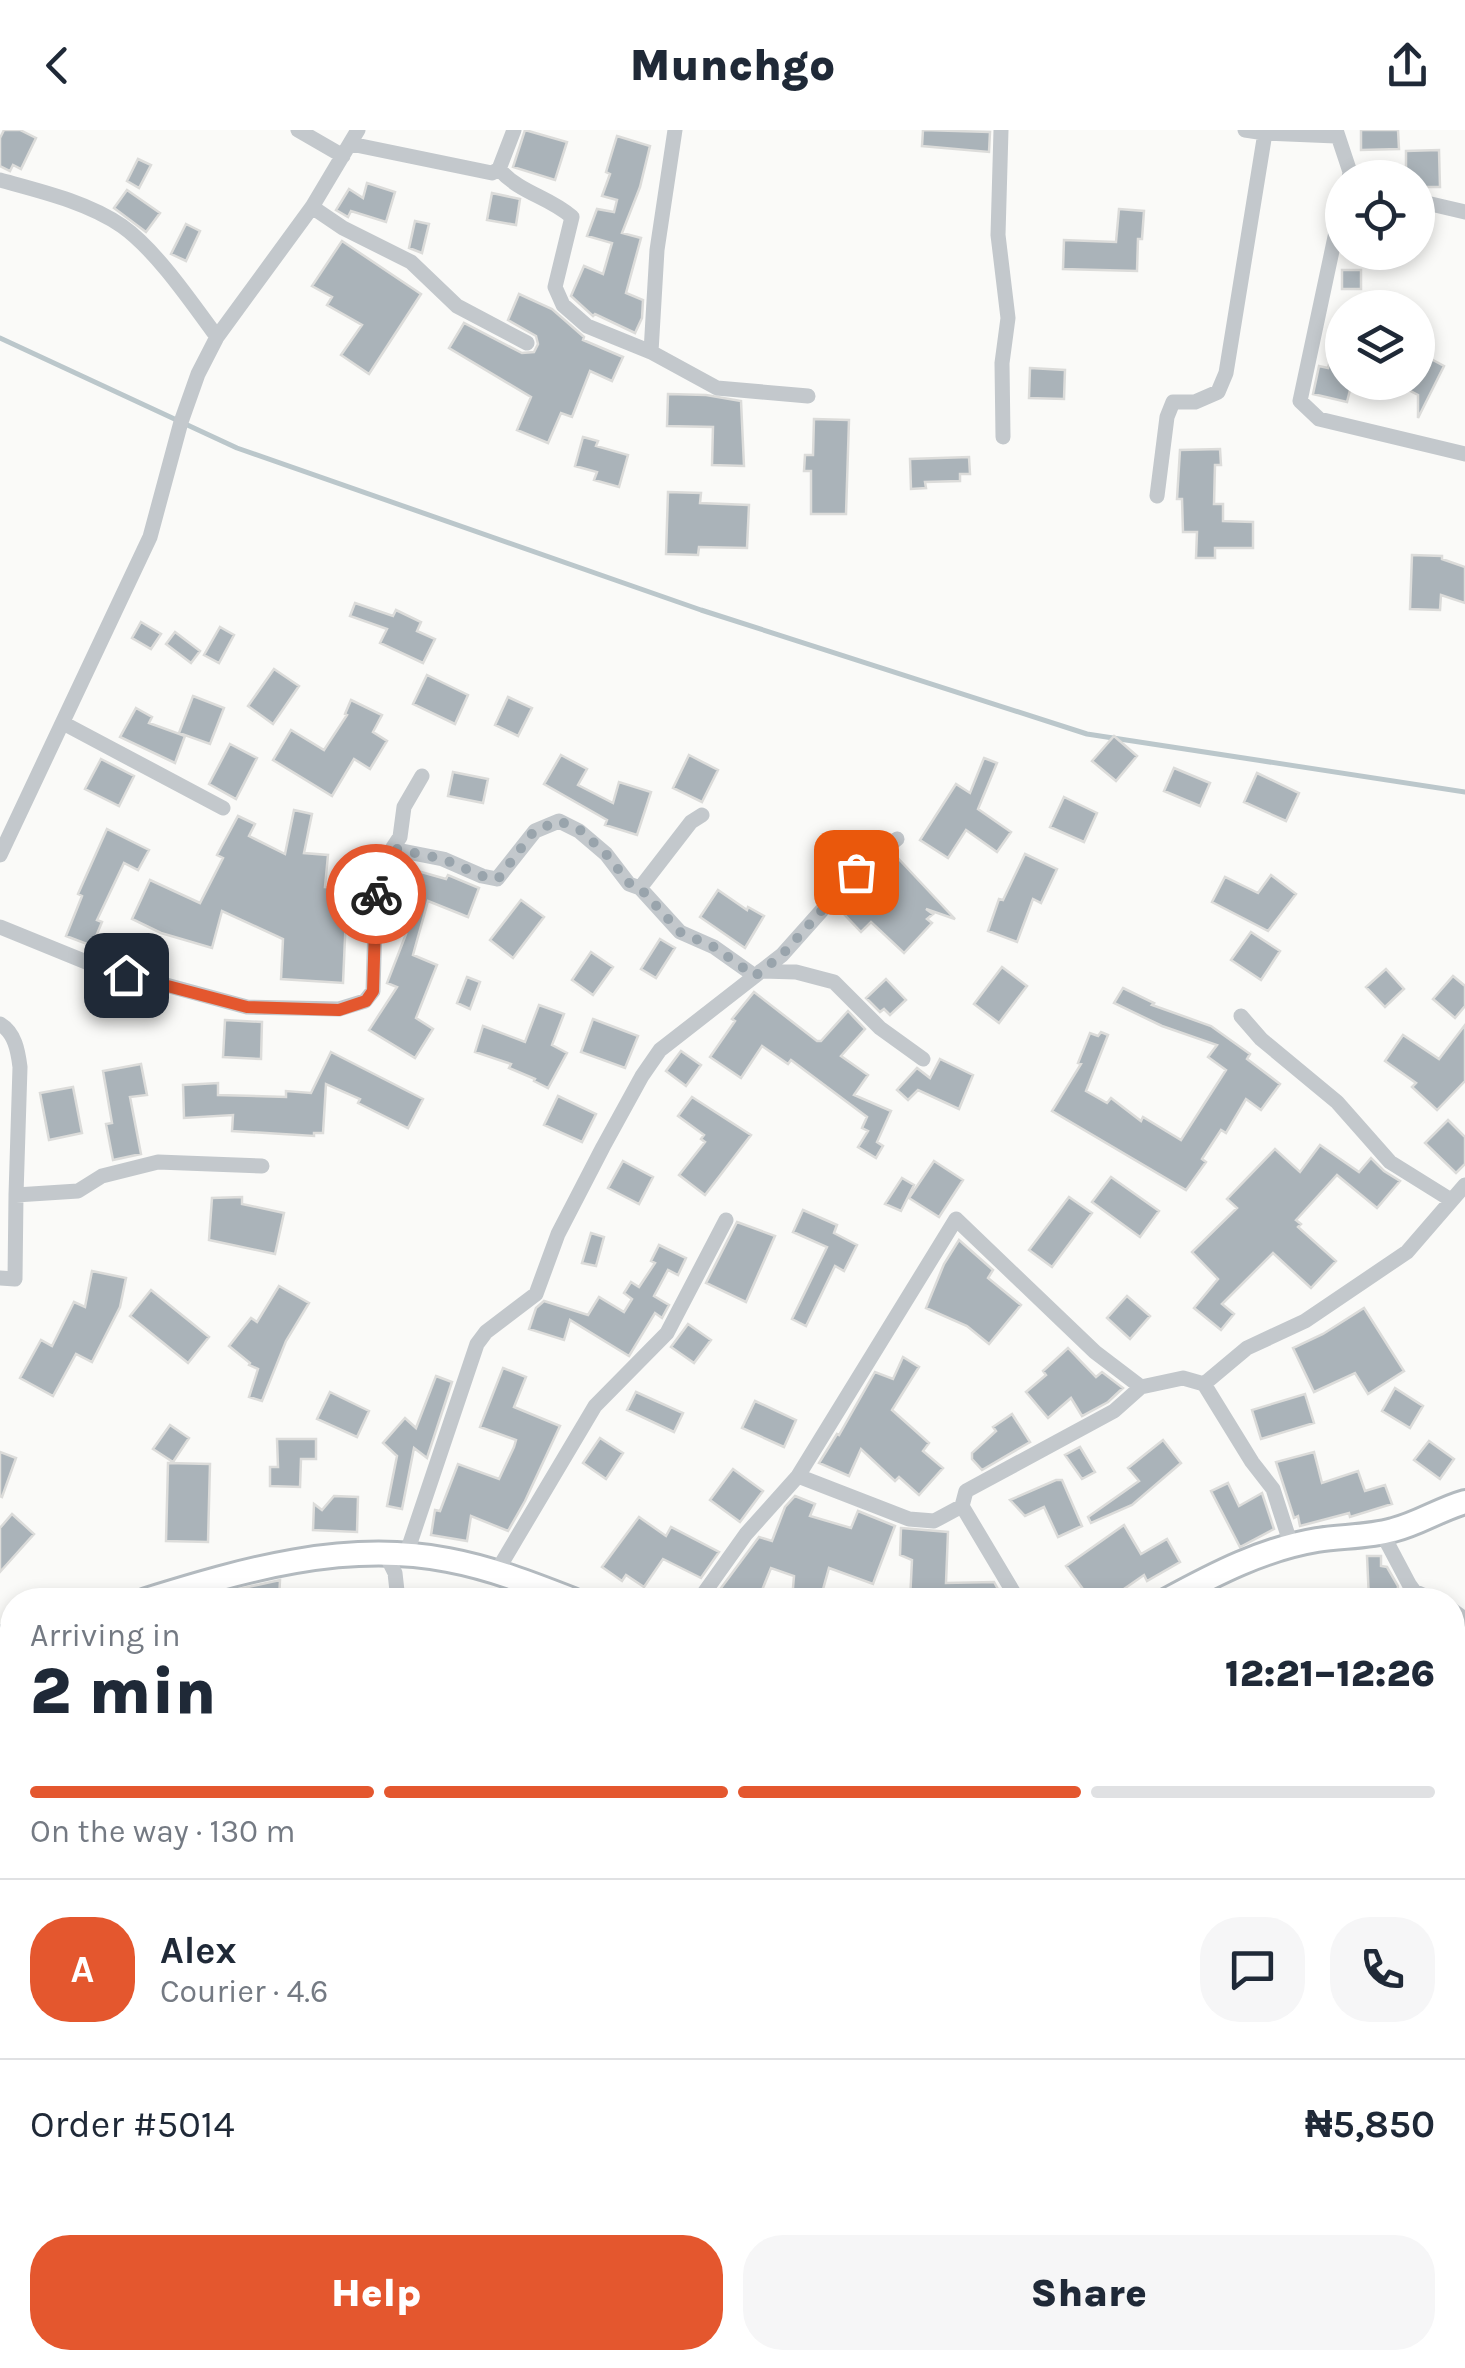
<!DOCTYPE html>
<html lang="en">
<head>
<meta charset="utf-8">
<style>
  :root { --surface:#fff; --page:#f6f6f7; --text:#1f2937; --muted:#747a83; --line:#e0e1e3; --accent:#e4572e }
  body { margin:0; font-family:Karla,sans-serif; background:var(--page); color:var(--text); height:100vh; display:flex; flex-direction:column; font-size:38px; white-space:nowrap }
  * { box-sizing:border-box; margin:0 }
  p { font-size:32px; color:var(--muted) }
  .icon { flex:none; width:55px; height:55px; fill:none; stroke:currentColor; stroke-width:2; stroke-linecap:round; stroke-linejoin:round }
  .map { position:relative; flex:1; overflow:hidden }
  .drawer { position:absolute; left:0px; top:1458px; width:1465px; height:782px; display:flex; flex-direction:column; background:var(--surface); border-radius:40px 40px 0 0; box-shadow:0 5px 15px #0003 }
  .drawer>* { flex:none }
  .tools { position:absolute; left:1325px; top:30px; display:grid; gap:20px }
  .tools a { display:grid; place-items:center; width:110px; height:110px; border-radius:50%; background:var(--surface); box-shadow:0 5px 15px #0003; font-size:50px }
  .pin { position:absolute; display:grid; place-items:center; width:85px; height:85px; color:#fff; margin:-42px; border-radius:20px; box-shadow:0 5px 15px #0006 }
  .courier { position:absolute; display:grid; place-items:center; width:100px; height:100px; margin:-50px; border:8px solid #e4572e; border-radius:50%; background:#fff; color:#222; box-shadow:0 2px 12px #0007 }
  .overview em { font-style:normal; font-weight:800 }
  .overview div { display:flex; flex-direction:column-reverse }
  .overview { display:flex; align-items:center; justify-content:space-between; height:170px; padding:0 30px }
  h1 { font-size:65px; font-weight:800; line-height:75px }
  .bar { display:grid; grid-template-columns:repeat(4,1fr); gap:15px 10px; align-content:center; height:120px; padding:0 30px }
  .bar i { height:12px; border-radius:8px; background:var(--line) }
  .bar .active { background:var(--accent) }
  .bar p { grid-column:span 4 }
  .line { display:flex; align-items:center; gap:25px; padding:0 30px; border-top:2px solid var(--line) }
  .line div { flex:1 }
  .round { display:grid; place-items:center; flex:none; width:105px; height:105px; border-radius:40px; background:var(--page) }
  .action { display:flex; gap:20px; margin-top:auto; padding:20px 30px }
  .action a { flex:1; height:115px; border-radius:40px; background:var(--accent); color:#fff; font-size:40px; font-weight:800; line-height:115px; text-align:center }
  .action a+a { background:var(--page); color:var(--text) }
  header { display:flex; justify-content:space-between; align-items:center; height:130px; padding:0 30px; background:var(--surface); font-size:45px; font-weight:800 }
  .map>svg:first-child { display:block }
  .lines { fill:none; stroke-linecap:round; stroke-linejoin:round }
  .stream { stroke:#bbc7cb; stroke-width:5 }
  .building { fill:#aab3b9; stroke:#dcdcda; stroke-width:2.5 }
  .secondary-casing { stroke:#b3babf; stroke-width:28 }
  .street { stroke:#c3c8cc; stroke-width:15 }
  .secondary { stroke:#fff; stroke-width:22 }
  .done { stroke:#99a4ac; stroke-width:10; stroke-dasharray:0 18 }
  .route { stroke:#e4572e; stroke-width:12 }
</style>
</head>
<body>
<header><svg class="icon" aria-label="back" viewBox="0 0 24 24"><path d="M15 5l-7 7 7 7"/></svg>Munchgo<svg class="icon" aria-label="share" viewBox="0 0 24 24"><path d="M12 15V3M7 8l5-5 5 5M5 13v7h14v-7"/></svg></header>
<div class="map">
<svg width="1465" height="2238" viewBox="0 0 1465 2238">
  <rect width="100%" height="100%" fill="#fafaf8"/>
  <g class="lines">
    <path class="stream" d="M0 208 237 318 701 480 1087 604 1465 662"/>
  </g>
  <path class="building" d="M4 0H20L36 8 21 39 13 35 10 41 0 36V8Z
    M525 0 567 12 555 50 513 37Z
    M923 0 990 2 989 22 922 16Z
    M1361 0H1398L1399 19 1361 20Z
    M617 6 650 16 640 57 622 103 641 108 626 163 643 170 642 188 635 203 595 184 593 186 571 166 584 136 603 144 612 113 587 106 597 79 614 82 617 70 602 66 610 44 606 42Z
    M1439 20 1440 57H1418V48H1406V21Z
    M138 29 151 35 139 58 127 51Z
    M367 53 395 62 386 92 351 81 348 87 336 80 349 59 363 68Z
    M127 60 160 83 146 102 114 78Z
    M492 63 520 69 516 95 487 90Z
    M1119 79 1144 81 1142 109H1138L1137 141 1063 139 1064 110 1116 112Z
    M415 91 429 94 422 123 409 118Z
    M186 94 200 101 186 131 171 124Z
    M342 111 421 164 369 244 341 225 362 195 327 175 332 167 312 156Z
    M1342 140H1361V159H1342Z
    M519 164 552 179 584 207 583 210 623 227 612 251 590 241 572 287 561 283 548 313 517 300 531 267 449 218 464 193 522 223 534 222 538 214 536 206 508 190Z
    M1338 201 1342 202V252H1352L1347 272 1313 264 1319 236 1328 238Z
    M1418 222 1444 236 1418 288V265L1393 252H1418Z
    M1030 238 1065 240 1064 269 1029 268Z
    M668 264 706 265 741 271 744 336 712 335 713 297 667 296Z
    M814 289 849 290 846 384H811V341H804L805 325H813Z
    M583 307 598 311 596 316 628 325 619 357 594 350 597 342 575 336Z
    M1220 319 1221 335H1215L1214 374H1223V391L1253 392V418H1215V428H1196L1197 402H1183L1182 369H1177L1180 320Z
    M969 327 970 344H960V351L925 352 926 358 911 359 910 329Z
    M668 362 701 363 700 373 749 375 747 418 699 417 698 425 666 424Z
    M1412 425 1442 426V429L1465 437V473L1441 465 1440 480 1410 479Z
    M355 473 393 486 396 480 421 492 417 501 435 509 423 533 380 513 387 499 350 486Z
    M141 492 161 504 151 519 132 508Z
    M220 497 234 505 219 533 204 525Z
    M175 502 200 521 191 533 166 514Z
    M274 539 299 556 273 594 248 576Z
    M427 545 468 565 455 594 413 574Z
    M193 566 224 578 210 614 179 603Z
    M508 567 532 578 518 606 495 595Z
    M351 570 382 585 373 602 387 611 370 639 354 629 332 666 273 630 291 600 324 620 347 585 345 584Z
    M136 578 152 587 149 593 185 606 175 633 120 607Z
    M1114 606 1137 626 1116 651 1092 631Z
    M230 614 257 628 236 669 209 654Z
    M561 625 587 639 578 655 613 673 619 652 651 662 637 705 605 695 607 690 544 654Z
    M689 625 718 640 702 672 673 658Z
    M984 628 997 633 978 679 1011 702 997 722 966 700 948 728 920 710 956 654 970 663Z
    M101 629 134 646 119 676 85 659Z
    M1174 638 1210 653 1200 676 1164 661Z
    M453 642 488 649 483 673 448 666Z
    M1257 643 1299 663 1286 691 1244 672Z
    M1064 667 1097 683 1084 712 1050 697Z
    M294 680 312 684 304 723 328 725 325 757 357 759 356 786H346L343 853 281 849 283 809 222 781 212 818 161 803 132 789 150 750 200 773 223 728 217 725 238 686 255 694 249 706 285 724Z
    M107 699 149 720 138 740 124 733 97 790 102 792 92 816 66 806 82 766 78 764Z
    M1025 724 1057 739 1041 773 1033 769 1017 812 988 801 999 769 1003 770Z
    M895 725 955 789 926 779 933 784 927 789 932 793 904 823 871 792 861 802 843 783 876 752 870 746Z
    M407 738 446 749 448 745 479 758 468 787 428 771 413 825 437 835 416 888 433 899 415 928 369 900 397 857 387 853 406 804 390 800Z
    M1271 745 1296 764 1268 801 1212 772 1225 747 1258 763Z
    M718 760 747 780 748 777 764 786 745 818 700 787Z
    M521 770 544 787 513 828 490 810Z
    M1251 802 1280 821 1261 850 1231 830Z
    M660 809 675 818 656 848 641 839Z
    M591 822 613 837 593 865 572 850Z
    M1002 837 1027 856 999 893 974 874Z
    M1386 839 1404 859 1385 877 1366 857Z
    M1453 846 1465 856V876L1455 888 1433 869Z
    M467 847 480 852 470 879 457 873Z
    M886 849 906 870 890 885 884 879 880 882 866 868Z
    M1123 858 1154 873 1152 875 1211 896 1250 924 1247 929 1280 954 1261 980 1246 969 1226 1003 1221 1000 1202 1029 1206 1032 1186 1060 1052 981 1081 934 1078 933 1090 903 1098 906 1101 902 1108 905 1086 961 1107 973 1111 968 1141 991 1143 987 1181 1010 1226 940 1208 927 1217 915 1162 896 1114 873Z
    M754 862 817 911H821L848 881 865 899 841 926 868 945 854 965 891 981 877 1012 883 1016 876 1028 858 1017 868 1001 862 998 867 987 791 930 788 934 762 916 741 948 710 927 735 891 732 889Z
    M539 875 564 884 552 915 567 923 548 958 534 951 535 949 509 938 511 934 475 922 483 896 525 912Z
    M593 889 638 906 625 938 581 922Z
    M225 890 262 892 261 929 223 927Z
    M1465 895V951L1437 980 1412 957 1416 953 1385 931 1403 905 1439 929Z
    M681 921 701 935 686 956 666 941Z
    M331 922 423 969 408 998 358 973 360 969 326 954 323 1003H314V1006L232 1001 233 985 184 988 183 955 218 953V965L286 967V961L311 963Z
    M940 929 973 945 959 979 918 960 908 970 897 960 917 938 930 948Z
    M141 934 147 965 130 967 141 1024 113 1030 106 994 112 993 103 941Z
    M73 957 82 1003 49 1010 40 963Z
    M558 966 596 984 582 1012 544 995Z
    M692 967 751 1005 705 1065 679 1045 705 1012 701 1009 704 1005 678 986Z
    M1448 990 1465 1007V1034L1456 1043 1425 1013Z
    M1320 1015 1359 1042 1371 1028 1384 1041 1400 1051 1377 1078 1337 1045 1296 1090 1301 1094 1298 1097 1336 1131 1311 1158 1273 1123 1222 1174 1234 1184 1221 1200 1194 1178 1218 1149 1192 1122 1237 1078 1227 1069 1275 1019 1300 1042Z
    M623 1031 653 1047 639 1074 608 1058Z
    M934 1031 963 1050 939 1087 909 1068Z
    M1111 1047 1159 1081 1140 1107 1092 1072Z
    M902 1048 914 1055 901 1081 885 1074Z
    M242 1067V1074L284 1083 275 1124 209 1110 212 1068Z
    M1069 1067 1092 1083 1052 1137 1029 1120Z
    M803 1080 837 1095 834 1103 857 1115 844 1141 835 1136 806 1196 792 1189 827 1117 793 1102Z
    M737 1092 775 1106 746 1172 706 1153Z
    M591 1103 604 1107 596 1136 582 1133Z
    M959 1110 993 1140 988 1148 1021 1175 989 1214 967 1196 926 1178 944 1134Z
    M659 1115 686 1128 678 1145 668 1140 654 1166 669 1175 662 1188 655 1183 629 1226 570 1190 564 1210 529 1199 536 1178 544 1171 588 1185 599 1167 624 1182 632 1169 624 1163 631 1152 639 1157 655 1133 651 1131Z
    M92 1141 126 1148 120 1177 92 1232 76 1224 53 1266 20 1248 41 1210 52 1216 74 1172 85 1177Z
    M279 1156 309 1173 286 1211 262 1271 249 1267 258 1239 249 1235 250 1233 229 1216 251 1188 257 1192Z
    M151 1160 209 1207 188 1233 130 1186Z
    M1127 1166 1150 1186 1130 1209 1107 1188Z
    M1364 1178 1404 1241 1368 1264 1355 1243 1314 1262 1293 1218 1323 1204Z
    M688 1194 711 1210 694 1233 671 1217Z
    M1068 1218 1096 1247 1102 1242 1123 1258 1108 1272 1082 1286 1071 1268 1048 1288 1026 1262 1046 1245 1043 1241Z
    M903 1227 919 1237 892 1280 929 1313 923 1321 943 1338 919 1365 899 1347 895 1351 861 1319 849 1346 819 1333 837 1304 839 1305 875 1242 893 1249Z
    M503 1238 526 1247 514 1277 560 1296 525 1371 508 1401 471 1386 467 1411 431 1405 435 1380 440 1381 458 1334 499 1349 514 1317 516 1310 480 1297Z
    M436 1246 452 1252 427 1328 414 1318 402 1379 387 1376 397 1326 383 1313 405 1288 416 1298Z
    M1395 1258 1423 1276 1410 1298 1382 1281Z
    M330 1262 369 1281 357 1307 317 1289Z
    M636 1262 683 1283 674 1302 627 1280Z
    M1305 1264 1314 1293 1261 1309 1252 1280Z
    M755 1271 796 1290 784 1317 742 1298Z
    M1012 1284 1030 1312 982 1340 972 1329V1323L996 1301 993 1297Z
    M170 1295 189 1308 173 1332 153 1319Z
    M600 1308 623 1323 606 1349 583 1333Z
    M277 1309H316V1329H301L300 1357 270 1356V1337H278Z
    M1163 1310 1181 1333 1132 1375 1091 1393 1088 1387 1139 1351 1128 1338Z
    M1429 1311 1454 1329 1440 1349 1414 1330Z
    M1080 1317 1095 1342 1082 1349 1065 1325Z
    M0 1322 16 1328 2 1367 0 1366Z
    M1314 1322 1322 1353 1358 1341 1365 1361 1385 1355 1392 1374 1350 1387 1349 1383 1300 1396 1298 1386 1294 1388 1276 1332Z
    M168 1333 210 1334 208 1412 166 1411Z
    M733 1339 763 1361 740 1392 710 1370Z
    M1056 1350H1062L1082 1396 1058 1407 1044 1377 1025 1386 1010 1370Z
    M1228 1353 1239 1376 1262 1363 1274 1399 1240 1417 1211 1361Z
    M334 1366 358 1367 357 1402 313 1400 314 1374 322 1380Z
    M795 1366 815 1374 810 1386 851 1398 858 1381 895 1396 873 1454 829 1438 820 1470H792L794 1446 771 1438 758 1470 721 1458 759 1407 772 1411 785 1377Z
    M12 1384 34 1404 0 1442V1398Z
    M639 1387 666 1406 671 1397 719 1422 701 1448 663 1429 644 1457 626 1445 622 1451 602 1437Z
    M1124 1395 1141 1424 1167 1409 1180 1432 1147 1451 1144 1445 1108 1470H1091L1066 1436Z
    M901 1398 948 1402 946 1453 994 1452 1004 1470H910L912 1430 900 1425Z
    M1367 1426H1381V1436L1387 1437 1398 1456 1397 1470H1369Z
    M280 1450 279 1470H229L230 1461Z
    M0 2213 12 2223V2228H18L32 2238H0Z"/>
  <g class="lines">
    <g class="secondary-casing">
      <path id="secondary" d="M146 1470C243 1440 345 1410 448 1430 491 1438 532 1454 573 1470
        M1167 1470C1215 1444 1263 1419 1317 1410 1343 1406 1368 1407 1393 1400 1418 1394 1440 1379 1465 1372
        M0 1509 12 1506"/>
    </g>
    <path class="street" d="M298 0 343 26
      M1001 0 998 105 1008 188 1002 233 1003 307
      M1336 0 1350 42 1349 48
      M1265 3 1336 6
      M351 14 492 43 499 39 514 0
      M499 39C521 64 548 66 572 87L555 157 563 175 587 196 651 222 717 258 808 266
      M0 50C40 61 87 72 122 96 156 120 192 173 217 207
      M1418 71 1465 82
      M1342 74 1300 271 1319 289 1465 324
      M312 77 343 98 411 132 457 176 527 213
      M651 222 657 120 675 0
      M1157 366 1167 287 1173 272H1195L1218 262 1226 243 1265 3 1245 0
      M63 593 223 678
      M392 719 443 729 482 746 497 749 535 701 559 691 579 701 606 724 629 754 640 758 680 802 714 817 755 846
      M0 725 150 407 181 292 198 244 217 207 312 77 358 0
      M640 758 691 692 702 685
      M0 797 96 836 247 877 339 879 365 871 373 861 376 759 392 719 400 707 404 677 422 646
      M761 841 796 842 834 852 880 898 923 929
      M1241 886 1261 909 1337 972 1390 1032 1451 1070
      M0 894C15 903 18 921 20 937L16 1065 78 1061 102 1046 158 1032 262 1036
      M0 1148 15 1149 16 1065
      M1204 1254 1247 1218 1305 1191 1407 1122 1465 1055
      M798 1346 909 1389 934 1391 962 1376
      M1382 1403 1409 1454 1414 1461 1434 1470
      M386 1425 395 1443 398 1470
      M406 1425 477 1214 486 1202 536 1164 558 1104 603 1017 642 946 660 920 782 825 856 742 897 709
      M497 1441 595 1276 667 1203 726 1090
      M699 1470 746 1404 798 1346 956 1089 1095 1222 1141 1257
      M1018 1470 962 1376 966 1361 1114 1281 1141 1257 1183 1248 1204 1254 1252 1332 1273 1359 1292 1418
      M1452 1480 1465 1489
      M1452 1777 1465 1772
      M0 2017 12 2007
      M1452 2042 1465 2041
      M1452 2146 1458 2147 1465 2165
      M0 2150 12 2138
      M93 2238 99 2228
      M388 2238 390 2228
      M579 2238 581 2228
      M1028 2238 1031 2228
      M1203 2238 1205 2228
      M1459 2238 1465 2190"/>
    <use href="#secondary" class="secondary"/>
  </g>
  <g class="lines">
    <path class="done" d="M376 764 392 718 443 729 482 746 498 749 534 701 559 691 580 700 606 724 630 754 640 758 680 802 714 817 755 846 782 825 856 742"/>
    <path class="route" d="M126 845 247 877 339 880 366 871 373 861 376 764"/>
  </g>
</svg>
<div class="tools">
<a><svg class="icon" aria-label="locate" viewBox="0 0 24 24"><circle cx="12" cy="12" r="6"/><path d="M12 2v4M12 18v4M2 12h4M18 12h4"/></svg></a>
<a><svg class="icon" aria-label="layers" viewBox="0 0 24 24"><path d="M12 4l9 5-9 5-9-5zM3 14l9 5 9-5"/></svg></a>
</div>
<div class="pin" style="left:856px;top:742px;background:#ea580c"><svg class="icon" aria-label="bag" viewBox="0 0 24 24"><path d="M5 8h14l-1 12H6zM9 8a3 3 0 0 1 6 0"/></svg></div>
<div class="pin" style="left:126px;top:845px;background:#1f2937"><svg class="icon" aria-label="home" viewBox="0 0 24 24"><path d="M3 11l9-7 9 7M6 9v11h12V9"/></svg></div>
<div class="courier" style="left:376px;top:764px"><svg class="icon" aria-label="bike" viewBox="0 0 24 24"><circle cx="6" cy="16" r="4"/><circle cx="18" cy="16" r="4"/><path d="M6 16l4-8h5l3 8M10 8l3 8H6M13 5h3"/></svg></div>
<section class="drawer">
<div class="overview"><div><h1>2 min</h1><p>Arriving in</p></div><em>12:21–12:26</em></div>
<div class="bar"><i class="active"></i><i class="active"></i><i class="active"></i><i></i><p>On the way · 130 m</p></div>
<div class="line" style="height:180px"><b class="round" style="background:var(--accent);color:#fff">A</b><div><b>Alex</b><p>Courier · 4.6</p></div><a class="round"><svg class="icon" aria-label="chat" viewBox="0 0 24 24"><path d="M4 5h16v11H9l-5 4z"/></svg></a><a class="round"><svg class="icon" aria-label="phone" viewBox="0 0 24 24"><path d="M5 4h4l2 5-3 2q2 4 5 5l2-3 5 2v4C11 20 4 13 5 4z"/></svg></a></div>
<div class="line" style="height:130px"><div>Order #5014</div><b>₦5,850</b></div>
<div class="action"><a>Help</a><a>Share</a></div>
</section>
</div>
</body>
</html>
